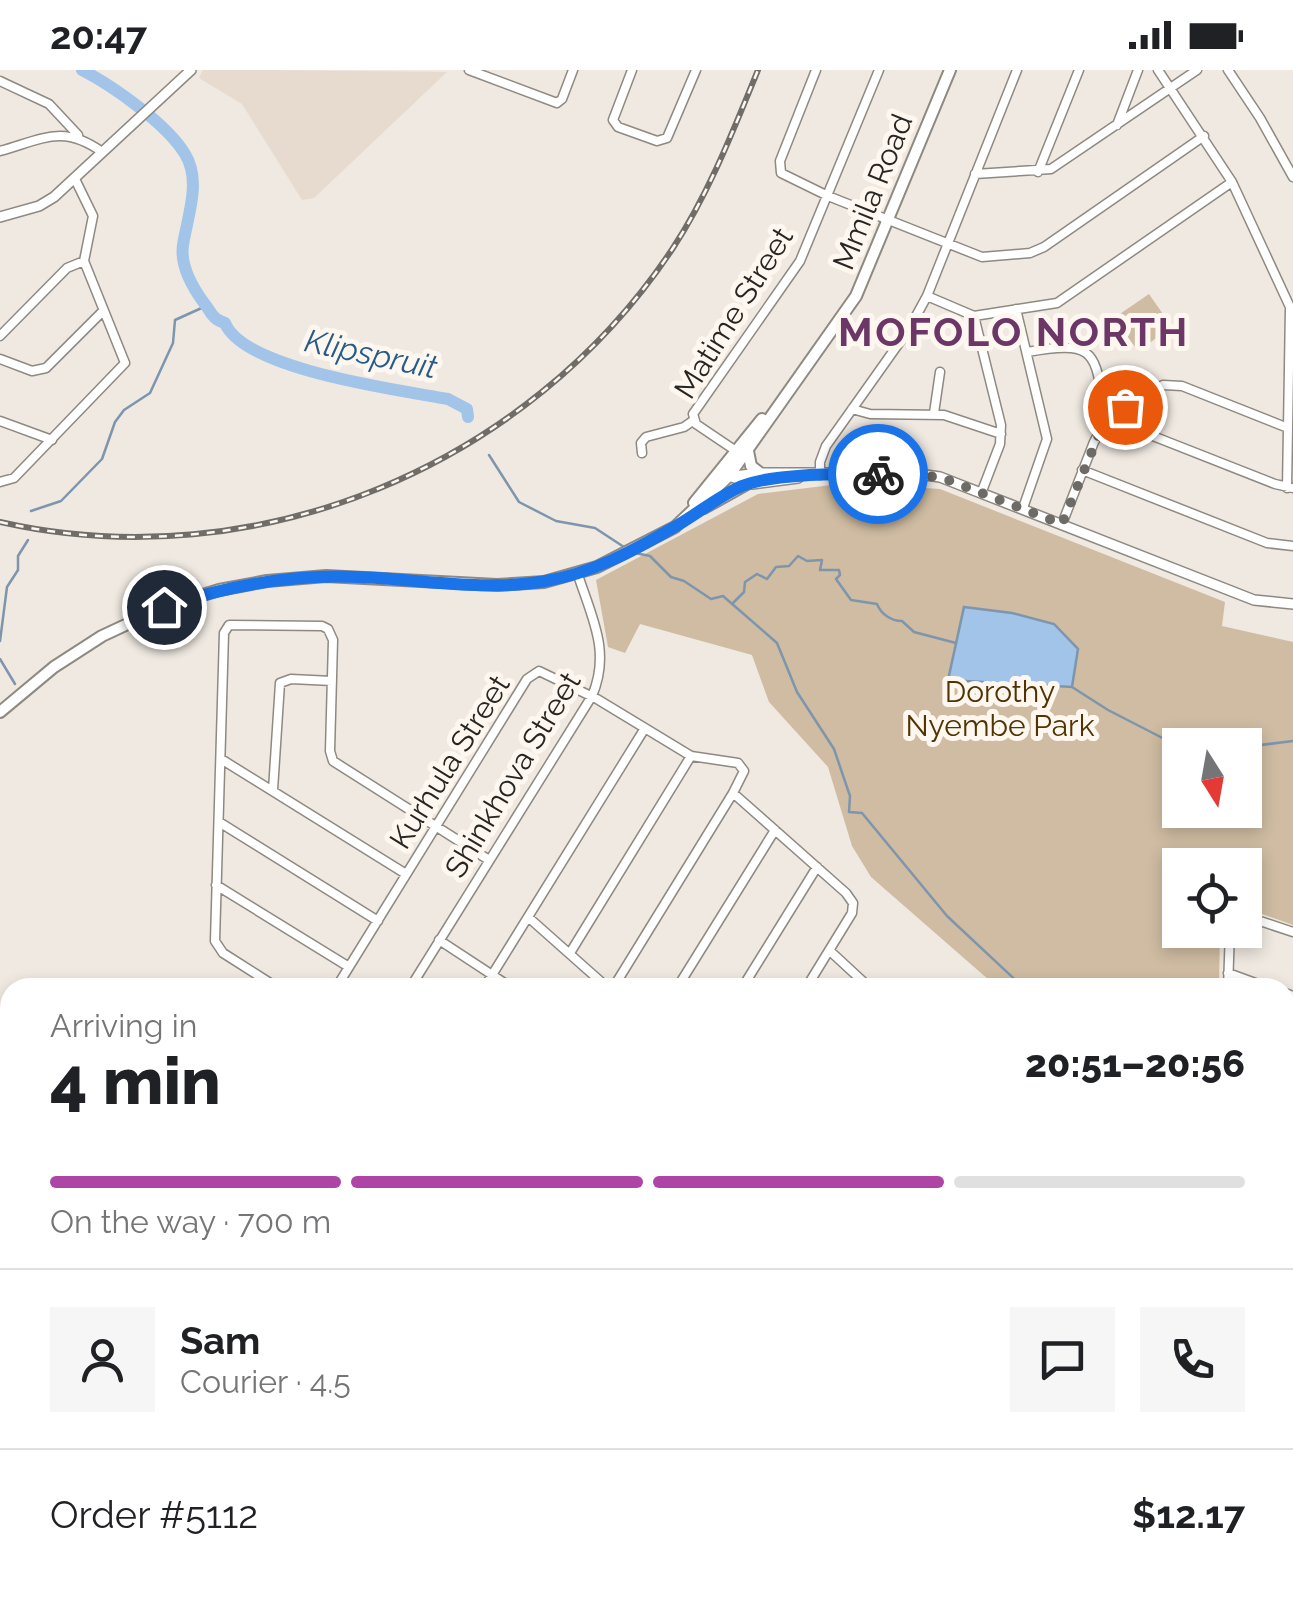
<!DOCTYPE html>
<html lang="en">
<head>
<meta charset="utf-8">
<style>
  :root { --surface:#fff; --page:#f6f6f6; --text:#202124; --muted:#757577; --line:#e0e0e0; --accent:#ae44a5 }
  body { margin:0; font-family:Raleway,sans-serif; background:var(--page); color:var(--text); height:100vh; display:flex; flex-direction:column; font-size:38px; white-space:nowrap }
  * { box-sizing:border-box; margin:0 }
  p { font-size:32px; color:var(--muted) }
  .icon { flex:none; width:55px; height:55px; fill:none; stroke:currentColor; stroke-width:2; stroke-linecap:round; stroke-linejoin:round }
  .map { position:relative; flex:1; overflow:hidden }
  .panel { position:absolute; left:0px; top:908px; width:1295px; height:622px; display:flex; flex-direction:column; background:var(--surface); border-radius:30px 30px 0 0; box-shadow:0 5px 15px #0003 }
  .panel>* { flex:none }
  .needle { width:65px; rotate:169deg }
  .fabs { position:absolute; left:1162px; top:658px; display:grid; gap:20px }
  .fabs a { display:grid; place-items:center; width:100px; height:100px; border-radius:0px; background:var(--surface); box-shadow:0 5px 15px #0003; font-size:50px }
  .pin { position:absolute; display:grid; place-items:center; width:85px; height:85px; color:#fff; margin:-42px; border:5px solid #fff; border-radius:50%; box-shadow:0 2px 10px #0007 }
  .courier { position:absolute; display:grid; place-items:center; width:100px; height:100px; margin:-50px; border:8px solid #1a73e8; border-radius:50%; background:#fff; color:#222; box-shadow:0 2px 12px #0007 }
  .summary em { font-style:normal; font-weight:800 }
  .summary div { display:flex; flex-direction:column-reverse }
  .summary { display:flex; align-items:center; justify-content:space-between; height:170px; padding:0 50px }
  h1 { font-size:65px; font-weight:800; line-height:75px }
  .bar { display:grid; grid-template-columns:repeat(4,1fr); gap:15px 10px; align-content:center; height:120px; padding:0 50px }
  .bar i { height:12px; border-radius:8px; background:var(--line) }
  .bar .selected { background:var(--accent) }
  .bar p { grid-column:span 4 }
  .line { display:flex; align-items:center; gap:25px; padding:0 50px; border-top:2px solid var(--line) }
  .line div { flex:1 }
  .round { display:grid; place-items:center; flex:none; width:105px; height:105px; border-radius:0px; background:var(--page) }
  .status { display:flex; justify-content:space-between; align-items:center; height:70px; padding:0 50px; background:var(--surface); direction:ltr }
  .status svg { height:28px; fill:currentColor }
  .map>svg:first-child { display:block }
  .built { fill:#e6dbce }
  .green { fill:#cfbca2; fill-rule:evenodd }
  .water { fill:#a1c4e8; stroke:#7d95ad; stroke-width:2.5 }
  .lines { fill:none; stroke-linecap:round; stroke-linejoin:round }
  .stream { stroke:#7d95ad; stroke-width:2.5 }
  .river { stroke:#a1c4e8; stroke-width:12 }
  .minor-casing { stroke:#8e8981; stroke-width:11 }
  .tertiary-casing { stroke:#8e8981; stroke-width:12 }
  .secondary-casing { stroke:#8e8981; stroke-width:14 }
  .minor { stroke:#fff; stroke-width:8 }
  .tertiary { stroke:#fff; stroke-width:9 }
  .secondary { stroke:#fff; stroke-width:10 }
  .rail-casing { stroke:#706d68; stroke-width:6 }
  .rail { stroke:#fdf7ef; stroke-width:2.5; stroke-dasharray:8; stroke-linecap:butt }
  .done { stroke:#6e6a66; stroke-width:10; stroke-dasharray:0 18 }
  .route { stroke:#1a73e8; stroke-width:12 }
  .labels { text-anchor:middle; stroke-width:10; stroke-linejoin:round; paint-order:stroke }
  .street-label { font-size:30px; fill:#282623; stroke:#fdf7ef }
  .park-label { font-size:30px; fill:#503300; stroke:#fdf7ef }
  .water-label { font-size:32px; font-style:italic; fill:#285b89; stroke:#fdf7ef }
  .district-label { font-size:40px; font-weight:bold; letter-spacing:2.5px; fill:#6c3767; stroke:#fdf7ef }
</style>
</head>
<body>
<div class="status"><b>20:47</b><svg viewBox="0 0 49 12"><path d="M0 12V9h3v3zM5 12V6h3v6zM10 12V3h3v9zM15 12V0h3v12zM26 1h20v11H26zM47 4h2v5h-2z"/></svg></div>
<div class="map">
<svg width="1293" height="1529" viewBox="0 0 1293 1529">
  <rect width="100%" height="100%" fill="#efe9e1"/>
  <path class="built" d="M203 0H272L447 2 314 128 302 130 242 34 199 8Z"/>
  <path class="green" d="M1149 224 1172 257 1138 281 1114 248Z
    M848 413 940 419 1225 532 1222 556 1293 572V855L1245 838V795H1180V860H1220L1219 917H997L871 807 852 776 828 697 769 632 752 585 640 554 625 583 608 577 596 510 758 424ZM1180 675H1245V740H1180Z"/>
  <path class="water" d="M964 537 1012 543 1054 554 1078 579 1072 617 948 610Z"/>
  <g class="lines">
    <path class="stream" d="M489 385 519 432 556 451 595 458 624 477
      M31 441 61 431 102 389 115 352 124 340 150 323 173 273 175 250 206 236
      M635 483 650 486 671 507 684 511 711 529 723 526 777 573 797 622 834 679 850 726 849 742 862 743 947 846 1024 918
      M732 534 744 522 745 512 757 504 767 509 776 497 789 496 798 486 807 491 822 490 820 500H839L840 505 836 509 851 530 877 534C881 544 891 551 902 551L914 562 956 573
      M0 571 7 517 18 500V486L28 470
      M0 589 15 614
      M1072 617 1108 640 1180 677
      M1245 677 1293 671"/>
    <path class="river" d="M82 0C113 16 167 54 185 84 202 111 187 148 183 175 180 195 193 218 204 233 212 243 212 249 225 253 244 300 400 320 448 329L467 339 468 347"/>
    <g class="minor-casing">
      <path id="minor" d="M469 0 557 33 562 29 573 0
        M632 0 613 50 618 57 657 71 667 68 696 0
        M816 0 780 91 781 103 828 126 982 187 1030 183 1044 177 1204 66
        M1158 0 1232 112 1290 237 1287 418
        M1228 0 1260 48 1293 107
        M0 11 49 34 78 65
        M1117 55 1138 0
        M0 81C43 69 63 54 102 82
        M1038 102 1079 0
        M975 104 1051 99 1197 0
        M927 226 974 246 1057 233 1232 112
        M1016 239 1047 369 1023 438
        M974 246 1001 355 1000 374 982 421
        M0 266 67 198 84 191
        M1027 282C1101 269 1093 284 1107 348L1275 414 1293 418
        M0 289 32 301 46 298 103 241
        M852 339 870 344 944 345 1001 364
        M934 343 940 302
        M0 351 52 370
        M736 381 696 354 693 344 800 191 879 0
        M642 383 641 373 646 367 684 357 694 350
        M1082 400 1267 473 1293 476
        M820 405V392L826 376 909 259 927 226 1017 0
        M0 412 14 408 125 293 84 191 93 146 75 109
        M1062 454 1094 372 1107 348 1163 315 1182 316 1288 358
        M221 689 406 804
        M273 720 280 613 291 609 332 611
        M733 723 846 823 853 833 852 843 806 918
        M219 752 378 851
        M216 815 349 897
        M1245 846 1293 862
        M528 847 608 918
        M439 870 512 918
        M830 881 870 918
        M570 883 691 686
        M1228 903 1269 918
        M278 918 223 883 215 871 224 563 229 555 322 556 328 559 333 570 330 681 333 691 489 790
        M336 918 527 609 539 601 597 629 691 686 738 693 744 701 733 723 613 918
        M410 918 592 626C611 582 592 548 578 505
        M484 918 645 658
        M677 918 775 760
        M742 918 817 797
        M1228 918 1230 860
        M1285 923 1293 926
        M0 1027 10 1033
        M0 1169 10 1176
        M0 1234 10 1241
        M1285 1248H1293
        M0 1300 10 1307
        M1285 1304 1293 1305
        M0 1365 10 1371
        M1285 1429 1293 1418
        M193 1520 205 1529
        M283 1520 286 1529
        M497 1520 510 1529
        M827 1520 829 1529
        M893 1520 894 1529
        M957 1520 958 1529
        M1149 1520 1151 1529
        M57 1529 62 1520
        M120 1529 125 1520
        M530 1529 537 1520
        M671 1529 720 1520
        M980 1529 1030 1520"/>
    </g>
    <g class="tertiary-casing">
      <path id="tertiary" d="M0 147 39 136 54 127 191 0
        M729 406 752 414 798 408
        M725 407 760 403H911L940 407 1254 530 1293 534
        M0 1097 10 1104
        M346 1520 349 1529"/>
    </g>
    <g class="secondary-casing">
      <path id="secondary" d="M748 381 751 396 760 403
        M694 433 762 349
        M704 438 747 414
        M0 642 54 597 102 566 164 537 219 520 267 511 326 506 497 515 544 512 597 497 675 457 729 406 856 226 950 0"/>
    </g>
    <use href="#minor" class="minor"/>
    <use href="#tertiary" class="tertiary"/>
    <use href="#secondary" class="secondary"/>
    <g class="rail-casing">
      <path id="rail" d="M0 452C257 510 529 396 673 178 709 123 733 61 758 0"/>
    </g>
    <use href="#rail" class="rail"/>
  </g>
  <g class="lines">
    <path class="done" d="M878 404 940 407 1062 454 1102 357 1107 348 1125 337"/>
    <path class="route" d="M164 537C227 516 290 504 357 507 419 509 484 522 546 511 592 503 631 482 671 459 695 446 717 427 742 416 775 403 841 404 878 404"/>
  </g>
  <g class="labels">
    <g class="street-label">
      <text transform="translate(873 122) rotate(-68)" y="10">Mmila Road</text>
      <text transform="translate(734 243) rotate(-58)" y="10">Matime Street</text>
      <text transform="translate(450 692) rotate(-58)" y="10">Kurhula Street</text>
      <text transform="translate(513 705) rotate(-59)" y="10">Shinkhova Street</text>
    </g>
    <g class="park-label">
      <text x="1000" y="632">Dorothy<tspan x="1000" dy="34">Nyembe Park</tspan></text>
    </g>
    <g class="water-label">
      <text transform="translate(371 284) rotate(12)" y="11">Klipspruit</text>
    </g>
    <g class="district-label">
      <text x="1014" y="276">MOFOLO NORTH</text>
    </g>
  </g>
</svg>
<div class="fabs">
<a><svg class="needle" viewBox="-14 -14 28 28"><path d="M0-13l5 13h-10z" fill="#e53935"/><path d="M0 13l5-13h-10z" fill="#757577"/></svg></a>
<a><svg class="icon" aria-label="locate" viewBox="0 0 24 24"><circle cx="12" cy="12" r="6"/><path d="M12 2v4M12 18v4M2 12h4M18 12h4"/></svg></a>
</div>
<div class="pin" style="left:1125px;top:337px;background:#ea580c"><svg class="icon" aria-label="bag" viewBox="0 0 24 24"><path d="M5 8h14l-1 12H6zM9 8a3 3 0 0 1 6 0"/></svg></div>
<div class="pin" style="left:164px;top:537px;background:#1f2937"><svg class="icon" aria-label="home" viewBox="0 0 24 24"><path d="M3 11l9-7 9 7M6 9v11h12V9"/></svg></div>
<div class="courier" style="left:878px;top:404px"><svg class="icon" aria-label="bike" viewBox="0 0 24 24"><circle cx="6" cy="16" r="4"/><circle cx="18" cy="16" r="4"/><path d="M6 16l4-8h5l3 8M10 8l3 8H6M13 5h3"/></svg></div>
<section class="panel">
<div class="summary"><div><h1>4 min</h1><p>Arriving in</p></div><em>20:51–20:56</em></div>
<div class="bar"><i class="selected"></i><i class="selected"></i><i class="selected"></i><i></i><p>On the way · 700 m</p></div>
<div class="line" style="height:180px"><a class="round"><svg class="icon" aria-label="person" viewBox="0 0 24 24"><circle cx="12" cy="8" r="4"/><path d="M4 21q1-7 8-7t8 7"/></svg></a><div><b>Sam</b><p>Courier · 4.5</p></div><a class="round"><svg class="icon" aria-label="chat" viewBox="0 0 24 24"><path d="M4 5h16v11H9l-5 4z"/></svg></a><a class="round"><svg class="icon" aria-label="phone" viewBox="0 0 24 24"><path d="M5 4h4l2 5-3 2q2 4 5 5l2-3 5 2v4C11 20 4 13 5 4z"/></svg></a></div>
<div class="line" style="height:130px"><div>Order #5112</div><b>$12.17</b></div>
</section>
</div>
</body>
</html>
